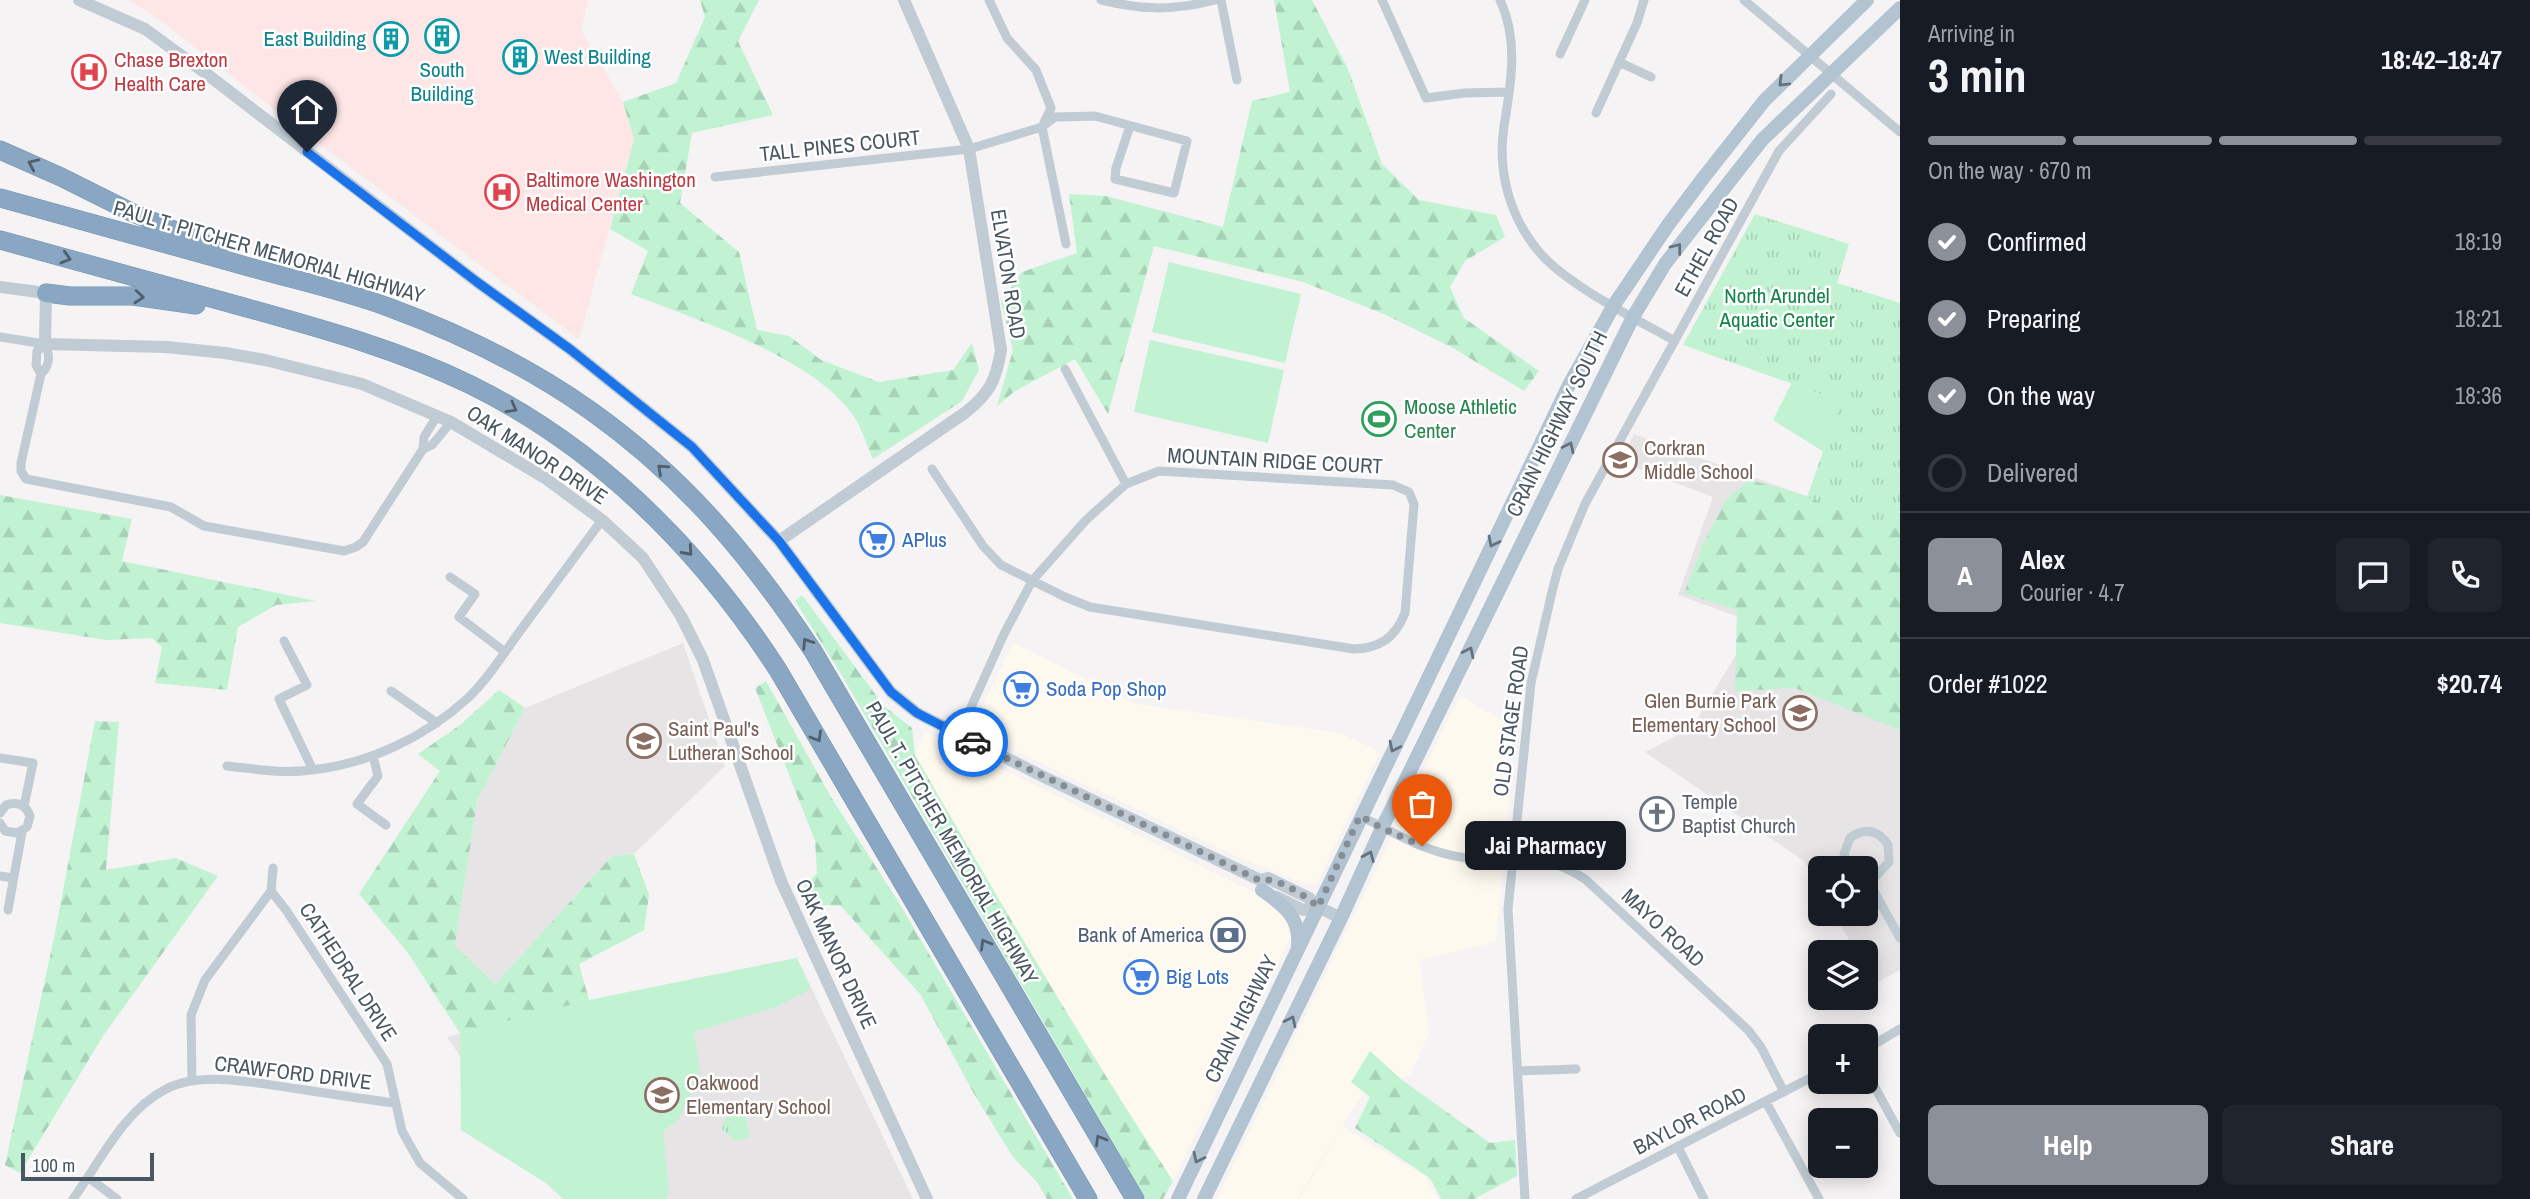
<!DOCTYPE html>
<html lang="en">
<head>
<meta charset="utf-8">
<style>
  :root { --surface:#171b24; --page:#20242c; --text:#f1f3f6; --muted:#9ea1a6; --line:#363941; --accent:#8c9099 }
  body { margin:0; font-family:"Archivo Narrow",sans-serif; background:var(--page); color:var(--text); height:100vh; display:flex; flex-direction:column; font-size:26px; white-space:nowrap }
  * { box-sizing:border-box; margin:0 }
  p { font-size:23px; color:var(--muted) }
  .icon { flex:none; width:38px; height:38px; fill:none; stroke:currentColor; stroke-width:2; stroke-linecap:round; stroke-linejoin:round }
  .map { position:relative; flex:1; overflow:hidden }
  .side { display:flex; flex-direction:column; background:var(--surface); width:630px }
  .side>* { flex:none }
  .tools { position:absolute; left:1808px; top:856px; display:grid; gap:14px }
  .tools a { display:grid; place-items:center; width:70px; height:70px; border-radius:10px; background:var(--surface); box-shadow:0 4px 18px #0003; font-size:35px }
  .scale { position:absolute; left:21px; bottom:18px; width:133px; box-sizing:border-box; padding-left:7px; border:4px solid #495762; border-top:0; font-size:19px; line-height:24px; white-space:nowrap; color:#495762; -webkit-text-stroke:5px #fff; paint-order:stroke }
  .pin { position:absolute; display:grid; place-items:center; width:60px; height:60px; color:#fff; margin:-72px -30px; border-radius:50% 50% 50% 0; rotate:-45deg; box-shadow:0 0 7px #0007 }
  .pin .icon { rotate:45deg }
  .courier { position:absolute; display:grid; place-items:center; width:70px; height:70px; margin:-35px; border:5px solid #1a73e8; border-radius:50%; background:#fff; color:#222; box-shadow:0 2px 9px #0007 }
  .bubble { position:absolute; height:49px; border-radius:10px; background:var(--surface); box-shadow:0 4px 18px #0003; font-size:23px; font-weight:700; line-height:49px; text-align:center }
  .summary em { font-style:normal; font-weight:700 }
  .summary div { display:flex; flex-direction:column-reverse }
  .summary { display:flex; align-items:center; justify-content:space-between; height:119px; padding:0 28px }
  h1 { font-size:46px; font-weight:700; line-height:52px }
  .bar { display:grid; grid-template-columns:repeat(4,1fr); gap:10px 7px; align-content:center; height:84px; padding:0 28px }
  .bar i { height:9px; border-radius:5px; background:var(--line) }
  .bar .selected { background:var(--accent) }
  .bar p { grid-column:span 4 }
  .line { display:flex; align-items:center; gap:18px; padding:0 28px; border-top:2px solid var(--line) }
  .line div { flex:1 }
  .round { display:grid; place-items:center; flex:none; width:74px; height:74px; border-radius:10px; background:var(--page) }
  ol { padding:0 28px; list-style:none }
  li { display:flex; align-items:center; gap:21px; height:77px }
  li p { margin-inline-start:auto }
  li .icon { padding:7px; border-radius:50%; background:var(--accent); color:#fff; stroke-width:4 }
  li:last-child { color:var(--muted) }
  li i { width:38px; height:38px; border:4px solid var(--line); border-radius:50% }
  .primary-button { display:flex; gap:14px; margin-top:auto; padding:14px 28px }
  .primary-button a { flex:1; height:80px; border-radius:10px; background:var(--accent); color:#fff; font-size:28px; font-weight:700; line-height:80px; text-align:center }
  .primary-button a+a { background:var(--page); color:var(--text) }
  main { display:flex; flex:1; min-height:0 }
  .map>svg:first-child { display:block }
  .commercial { fill:#fef9ee }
  .education { fill:#e6e4e5 }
  .medical { fill:#fde6e5 }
  .grass { fill:#c1f3d2 }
  .forest { fill:url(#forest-firs) }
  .park { fill:url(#park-tufts) }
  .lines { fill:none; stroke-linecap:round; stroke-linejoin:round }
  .motorway-casing { stroke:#7492af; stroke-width:19 }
  .minor { stroke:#c0cbd3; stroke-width:9 }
  .tertiary { stroke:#c0cbd3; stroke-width:12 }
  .primary { stroke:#b2c3d2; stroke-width:14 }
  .motorway { stroke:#89a7c3; stroke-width:18 }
  .oneway { stroke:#63727e }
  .oneway2 { stroke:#4f5f6c }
  .done { stroke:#858e95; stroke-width:7; stroke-dasharray:0 12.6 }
  .route { stroke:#1a73e8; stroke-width:9 }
  .labels { text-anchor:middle; stroke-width:5; stroke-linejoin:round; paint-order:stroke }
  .culture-label { font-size:21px; fill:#0d838f; stroke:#fff; text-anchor:end }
  .health-label { font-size:21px; fill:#be3a42; stroke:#fff; text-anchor:start }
  .street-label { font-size:21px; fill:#495762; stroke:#fff }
  .park-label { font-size:21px; fill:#128447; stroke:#fff }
  .leisure-label { font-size:21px; fill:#27864d; stroke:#fff; text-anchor:start }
  .education-label { font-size:21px; fill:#785e54; stroke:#fff; text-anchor:start }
  .shop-label { font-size:21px; fill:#366cbe; stroke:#fff; text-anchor:start }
  .worship-label { font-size:21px; fill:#5b616d; stroke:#fff; text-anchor:start }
  .service-label { font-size:21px; fill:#4e5e75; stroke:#fff; text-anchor:end }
</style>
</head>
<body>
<main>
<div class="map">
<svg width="1900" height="1199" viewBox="0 0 1900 1199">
  <defs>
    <pattern id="forest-firs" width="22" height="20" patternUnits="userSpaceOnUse" patternTransform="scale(1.75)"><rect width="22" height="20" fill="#c1f3d2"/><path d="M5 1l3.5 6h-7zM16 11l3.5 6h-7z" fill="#a7d2b7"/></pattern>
    <pattern id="park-tufts" width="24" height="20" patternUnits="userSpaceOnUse" patternTransform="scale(1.75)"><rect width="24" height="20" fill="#c1f3d2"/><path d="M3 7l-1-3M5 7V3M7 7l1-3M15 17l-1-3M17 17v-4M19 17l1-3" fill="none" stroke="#a7d2b7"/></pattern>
  </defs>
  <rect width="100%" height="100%" fill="#f5f3f3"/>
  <path class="commercial" d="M1013 643 1137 704 1340 733 1380 752 1317 883 1307 884 1237 857 980 734 974 722Z
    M1460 695 1506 723 1509 801 1496 942 1420 960 1429 1034 1410 1075 1362 1095 1297 1199H1217Z
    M924 731 1272 901 1285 915 1291 936 1173 1181 1130 1116 1014 925 915 755Z
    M1343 1127 1425 1176 1438 1199H1299Z"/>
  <path class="education" d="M1634 434 1900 530V970L1874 984 1866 968V952H1856L1834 914H1866V868H1820V889L1804 861 1645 752 1692 728 1755 623 1678 595 1713 497 1620 462Z
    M683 643 725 766 634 854 612 856 495 984 455 946 477 801 525 708Z
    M797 958 913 1199H563L546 1183 461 1130 462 1059 447 1037 589 1000Z"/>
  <path class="medical" d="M129 0H588L581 30 623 102 634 139 579 339 284 117 164 23Z"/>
  <path class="grass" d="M1169 262 1301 294 1285 363 1152 332Z
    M1150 340 1284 370 1268 443 1134 412Z
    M1796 374 1841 391 1900 527 1807 496 1832 457 1773 420Z
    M797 958 811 989 776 1007 694 1032 700 1072 679 1119 663 1131 669 1192 665 1199H563L546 1183 461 1130 460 1033 589 1000Z"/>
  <path class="forest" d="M700 0H759L738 41 773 115 692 133 680 203 739 252 757 330 789 336 821 360 879 382 953 370 972 343 979 370 962 401 873 459C866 444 861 424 850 411 807 355 697 320 631 294L648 251 610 229 634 139 623 102 676 83 705 17Z
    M1274 0H1312L1348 69 1382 164 1419 200 1496 215 1505 237 1465 261 1450 287 1464 318 1539 371 1524 391 1453 348 1386 315 1303 282 1154 246 1108 414 1075 359 1015 391 997 406 1013 350 1001 302 1022 272 1077 253 1069 194 1106 196 1223 227 1252 101 1290 92Z
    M1749 480 1785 489 1900 527V730L1795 688 1735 691 1737 610 1684 593 1703 544 1726 500Z
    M0 495 132 519 122 561 316 601 276 605 238 627 227 690 155 683 162 647 152 638 106 640 0 623Z
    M802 595 884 706 912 728 915 755C998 899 1082 1042 1173 1181L1163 1199H1146L841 674 795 601Z
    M766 681 831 797 898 901 1073 1199H1047L1037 1182 1013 1157 973 1092 920 994 841 906 826 905 809 914 800 891 817 873 815 841 755 688Z
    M499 690 525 708 477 801 455 946 495 984 612 856 634 854 649 895 644 930 579 964 589 1000 460 1033 408 953 359 894 440 771 418 754 460 725Z
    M95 721 119 722 106 870 176 858 218 876 103 1036 20 1173 5 1165 55 933Z
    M1370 1051 1402 1080 1490 1143 1515 1140 1517 1176 1474 1199H1441L1430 1178 1355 1128 1370 1097 1351 1082Z"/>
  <path class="park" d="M1755 214 1849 244 1837 283 1900 303V530L1807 497 1841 401 1683 345Z
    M734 1114 745 1116 750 1137 736 1141 722 1129 725 1119Z"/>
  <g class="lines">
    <g class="motorway-casing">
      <path id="motorway" d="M0 150 61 177 131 212 218 249
        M0 198C78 220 157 241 235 263 286 278 339 289 388 307 459 333 529 367 591 411 684 477 750 556 813 651L1135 1199
        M0 240C80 262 160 284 240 306 319 328 397 349 471 385 600 449 700 550 778 670L1088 1199
        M46 293 70 296H133L196 305"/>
    </g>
    <path class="minor" d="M989 0 1007 38 1036 70 1051 108 1042 127 1066 244
      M1101 0C1143 10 1173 11 1215 0
      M1221 0 1237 80
      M1382 0 1426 98 1465 93 1509 92
      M1500 0C1519 40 1511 84 1504 126 1497 172 1510 219 1541 254 1569 286 1638 320 1675 341
      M1744 0 1900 132
      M1560 54 1585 0
      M1619 62 1651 77
      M1596 113 1637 23 1644 0
      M715 177 969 149 1042 127 1055 117 1095 116 1187 141 1174 193 1115 179 1116 168 1130 126
      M0 337 45 344
      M45 344C50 355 51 365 41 374L21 463V471L26 479 171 507 204 526 344 551 356 547 363 542 423 449 424 437 437 416
      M41 374 36 365 37 351 45 344
      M423 449 432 445 451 422
      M932 469 983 546 1001 565 1065 597 1090 607 1354 649C1380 648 1395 638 1405 613L1414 504 1409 492 1393 485 1159 471 1126 484 1065 369
      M450 577 475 594 459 617 505 652
      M284 641 307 685 279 699 313 770
      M391 691 437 723
      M959 734 1004 634 1032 581 1086 520 1126 484
      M373 756 378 776 357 804 386 825
      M0 758 33 763 24 806
      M227 766C255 769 283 774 311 770 369 764 425 737 468 698 488 679 504 653 520 631 547 594 575 557 602 520
      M0 813 6 805C18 801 26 805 30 816L27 827 17 833 5 831 0 823
      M1360 816C1393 832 1423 851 1460 857 1511 865 1536 847 1585 879L1748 1030 1761 1047 1784 1092
      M273 868 271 891 286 910 387 1064 402 1131 420 1163 463 1199
      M1849 868 1844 854 1850 838C1864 827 1879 830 1888 845L1889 862 1877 875 1866 877
      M0 876 13 878
      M1866 877 1900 938
      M8 910 22 832
      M1866 1049 1900 1029
      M1519 1071 1576 1069
      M1866 1071 1900 1133
      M192 1081 191 1015 205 980 271 891
      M1766 1102 1819 1199
      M1678 1147 1704 1199
      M89 1178 117 1199
      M73 1199C100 1162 123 1111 166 1089 203 1070 260 1084 299 1089 331 1094 362 1099 394 1103
      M1525 1199 1508 909 1531 683 1552 592 1558 569 1585 504 1779 151 1831 94
      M1576 1199 1820 1073"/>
    <path class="tertiary" d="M79 0 145 29 208 75 477 282 571 350 692 447 779 541 891 692 917 713 1044 777 1260 880 1268 878 1309 898 1318 907 1341 918
      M0 287 46 293 45 344 166 347 225 353 265 360 362 384 451 422 545 478 602 520 643 558 681 616 703 660 781 881 927 1199
      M779 541 966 412C990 393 996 380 1001 350L969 149 904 0
      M1277 897 1303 910 1318 907"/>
    <path class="primary" d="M1262 890C1283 905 1301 917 1298 946
      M1178 1199 1569 385 1614 305 1668 225 1704 177 1764 101 1867 0
      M1204 1199 1341 918 1382 828 1633 317 1665 264 1762 140 1900 8"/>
    <use href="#motorway" class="motorway"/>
  </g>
  <defs><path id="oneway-chevron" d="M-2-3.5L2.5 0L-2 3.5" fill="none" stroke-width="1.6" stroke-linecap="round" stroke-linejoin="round" transform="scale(1.75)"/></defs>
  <g class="oneway">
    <use href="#oneway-chevron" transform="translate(1783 82) rotate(135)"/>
    <use href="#oneway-chevron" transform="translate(1677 248) rotate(-53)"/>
    <use href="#oneway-chevron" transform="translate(1569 447) rotate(-64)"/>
    <use href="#oneway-chevron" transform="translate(1493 542) rotate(116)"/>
    <use href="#oneway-chevron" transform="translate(1469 652) rotate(-64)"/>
    <use href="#oneway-chevron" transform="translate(1394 747) rotate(116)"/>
    <use href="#oneway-chevron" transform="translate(1369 856) rotate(-66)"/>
    <use href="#oneway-chevron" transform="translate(1291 1021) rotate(-64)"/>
    <use href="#oneway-chevron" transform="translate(1198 1158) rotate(116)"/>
  </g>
  <g class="oneway2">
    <use href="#oneway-chevron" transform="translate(33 164) rotate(-156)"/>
    <use href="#oneway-chevron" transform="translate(66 258) rotate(16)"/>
    <use href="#oneway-chevron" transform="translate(139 297) rotate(5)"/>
    <use href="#oneway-chevron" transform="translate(512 408) rotate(29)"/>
    <use href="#oneway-chevron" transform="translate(662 469) rotate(-138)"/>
    <use href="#oneway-chevron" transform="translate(688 551) rotate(48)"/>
    <use href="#oneway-chevron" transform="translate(807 643) rotate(-123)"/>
    <use href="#oneway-chevron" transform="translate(817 737) rotate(60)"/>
    <use href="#oneway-chevron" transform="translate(985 944) rotate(-120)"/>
    <use href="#oneway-chevron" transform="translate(1100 1140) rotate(-120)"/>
  </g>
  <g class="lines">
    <path class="done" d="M973 742 1259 880C1275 876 1307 896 1318 907L1360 816 1382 828 1422 846"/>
    <path class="route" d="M307 152 477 282 571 350 692 447 779 541 891 692 917 713 973 742"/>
  </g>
  <defs>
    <g id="building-ring" transform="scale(1.75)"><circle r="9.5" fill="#fff" stroke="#0f9aa8" stroke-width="1.5"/><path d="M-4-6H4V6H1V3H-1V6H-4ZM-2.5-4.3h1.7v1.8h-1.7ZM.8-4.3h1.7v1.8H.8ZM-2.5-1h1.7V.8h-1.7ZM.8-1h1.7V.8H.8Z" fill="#0f9aa8"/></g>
    <g id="hospital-ring" transform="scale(1.75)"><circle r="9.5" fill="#fff" stroke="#e0444e" stroke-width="1.5"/><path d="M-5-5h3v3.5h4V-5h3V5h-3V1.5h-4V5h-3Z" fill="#e0444e"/></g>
    <g id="stadium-ring" transform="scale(1.75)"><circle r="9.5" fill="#fff" stroke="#2e9e5b" stroke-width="1.5"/><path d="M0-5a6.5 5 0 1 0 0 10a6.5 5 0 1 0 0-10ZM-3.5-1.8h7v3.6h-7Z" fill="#2e9e5b"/></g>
    <g id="school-ring" transform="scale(1.75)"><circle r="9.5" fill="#fff" stroke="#8d6e63" stroke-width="1.5"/><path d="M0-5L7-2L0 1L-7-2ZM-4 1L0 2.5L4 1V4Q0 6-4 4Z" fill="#8d6e63"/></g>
    <g id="supermarket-ring" transform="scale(1.75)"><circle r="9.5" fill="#fff" stroke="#3f7fe0" stroke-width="1.5"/><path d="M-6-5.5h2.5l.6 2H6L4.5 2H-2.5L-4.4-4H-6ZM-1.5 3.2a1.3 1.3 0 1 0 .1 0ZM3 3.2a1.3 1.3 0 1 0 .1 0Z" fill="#3f7fe0"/></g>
    <g id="church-ring" transform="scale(1.75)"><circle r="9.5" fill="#fff" stroke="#6b7280" stroke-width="1.5"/><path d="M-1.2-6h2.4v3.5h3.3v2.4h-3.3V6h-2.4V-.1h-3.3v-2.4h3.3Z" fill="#6b7280"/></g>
    <g id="bank-ring" transform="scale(1.75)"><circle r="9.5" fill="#fff" stroke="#5c6f8a" stroke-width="1.5"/><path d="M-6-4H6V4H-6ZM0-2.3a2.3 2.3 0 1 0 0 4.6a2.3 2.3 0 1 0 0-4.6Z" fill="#5c6f8a"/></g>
  </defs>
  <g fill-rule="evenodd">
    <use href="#building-ring" x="442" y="36"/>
    <use href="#building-ring" x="391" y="39"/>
    <use href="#building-ring" x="520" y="57"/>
    <use href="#hospital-ring" x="89" y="72"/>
    <use href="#hospital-ring" x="502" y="192"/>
    <use href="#stadium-ring" x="1379" y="419"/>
    <use href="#school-ring" x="1620" y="460"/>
    <use href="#supermarket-ring" x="877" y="540"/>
    <use href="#supermarket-ring" x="1021" y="689"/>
    <use href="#school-ring" x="1800" y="713"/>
    <use href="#school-ring" x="644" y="741"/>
    <use href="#church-ring" x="1657" y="814"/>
    <use href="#bank-ring" x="1228" y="935"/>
    <use href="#supermarket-ring" x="1141" y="977"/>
    <use href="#school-ring" x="662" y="1095"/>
  </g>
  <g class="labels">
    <g class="culture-label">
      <text x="366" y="46">East Building</text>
      <text x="544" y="64" text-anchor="start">West Building</text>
      <text x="442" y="77" text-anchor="middle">South<tspan x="442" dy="24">Building</tspan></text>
    </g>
    <g class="health-label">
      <text x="114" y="67">Chase Brexton<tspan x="114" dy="24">Health Care</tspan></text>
      <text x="526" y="187">Baltimore Washington<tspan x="526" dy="24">Medical Center</tspan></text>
    </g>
    <g class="street-label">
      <text transform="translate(840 146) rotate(-6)" y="7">TALL PINES COURT</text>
      <text transform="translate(1707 247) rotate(-61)" y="7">ETHEL ROAD</text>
      <text transform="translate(269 252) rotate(16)" y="7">PAUL T. PITCHER MEMORIAL HIGHWAY</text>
      <text transform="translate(1008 274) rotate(81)" y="7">ELVATON ROAD</text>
      <text transform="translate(1557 424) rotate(-64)" y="7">CRAIN HIGHWAY SOUTH</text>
      <text transform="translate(537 455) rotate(33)" y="7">OAK MANOR DRIVE</text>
      <text transform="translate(1275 461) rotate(3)" y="7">MOUNTAIN RIDGE COURT</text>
      <text transform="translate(1511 721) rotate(-82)" y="7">OLD STAGE ROAD</text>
      <text transform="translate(952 843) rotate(60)" y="7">PAUL T. PITCHER MEMORIAL HIGHWAY</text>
      <text transform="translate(1663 928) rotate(43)" y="7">MAYO ROAD</text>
      <text transform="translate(836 954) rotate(65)" y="7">OAK MANOR DRIVE</text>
      <text transform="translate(348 972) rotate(57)" y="7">CATHEDRAL DRIVE</text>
      <text transform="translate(1241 1019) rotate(-64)" y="7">CRAIN HIGHWAY</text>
      <text transform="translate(293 1073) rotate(7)" y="7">CRAWFORD DRIVE</text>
      <text transform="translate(1690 1121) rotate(-27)" y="7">BAYLOR ROAD</text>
    </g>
    <g class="park-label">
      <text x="1777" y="303">North Arundel<tspan x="1777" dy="24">Aquatic Center</tspan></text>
    </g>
    <g class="leisure-label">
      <text x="1404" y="414">Moose Athletic<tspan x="1404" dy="24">Center</tspan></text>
    </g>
    <g class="education-label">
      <text x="1644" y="455">Corkran<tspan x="1644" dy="24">Middle School</tspan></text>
      <text x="1776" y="708" text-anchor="end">Glen Burnie Park<tspan x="1776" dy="24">Elementary School</tspan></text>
      <text x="668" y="736">Saint Paul's<tspan x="668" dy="24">Lutheran School</tspan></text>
      <text x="686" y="1090">Oakwood<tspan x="686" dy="24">Elementary School</tspan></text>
    </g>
    <g class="shop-label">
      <text x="902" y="547">APlus</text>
      <text x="1046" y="696">Soda Pop Shop</text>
      <text x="1166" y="984">Big Lots</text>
    </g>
    <g class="worship-label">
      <text x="1682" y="809">Temple<tspan x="1682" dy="24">Baptist Church</tspan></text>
    </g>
    <g class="service-label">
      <text x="1204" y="942">Bank of America</text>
    </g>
  </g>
</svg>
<div class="tools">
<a><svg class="icon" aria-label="locate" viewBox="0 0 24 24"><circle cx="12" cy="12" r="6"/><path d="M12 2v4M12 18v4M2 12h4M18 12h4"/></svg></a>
<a><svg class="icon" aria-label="layers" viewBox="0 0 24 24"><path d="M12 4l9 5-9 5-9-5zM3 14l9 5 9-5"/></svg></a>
<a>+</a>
<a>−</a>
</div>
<div class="scale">100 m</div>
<div class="pin" style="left:1422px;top:846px;background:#ea580c"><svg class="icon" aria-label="bag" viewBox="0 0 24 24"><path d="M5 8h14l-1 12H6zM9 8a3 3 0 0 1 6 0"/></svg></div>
<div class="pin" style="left:307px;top:152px;background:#1f2937"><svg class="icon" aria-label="home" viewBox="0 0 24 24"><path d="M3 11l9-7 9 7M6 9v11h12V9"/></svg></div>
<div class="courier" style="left:973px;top:742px"><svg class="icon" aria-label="car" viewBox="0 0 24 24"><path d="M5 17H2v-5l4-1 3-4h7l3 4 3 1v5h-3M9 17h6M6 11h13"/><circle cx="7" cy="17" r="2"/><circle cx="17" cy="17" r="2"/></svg></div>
<div class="bubble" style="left:1465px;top:821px;width:161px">Jai Pharmacy</div>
</div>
<section class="side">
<div class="summary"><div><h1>3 min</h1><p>Arriving in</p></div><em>18:42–18:47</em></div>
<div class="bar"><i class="selected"></i><i class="selected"></i><i class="selected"></i><i></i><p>On the way · 670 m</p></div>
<ol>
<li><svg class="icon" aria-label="check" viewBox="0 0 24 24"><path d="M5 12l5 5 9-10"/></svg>Confirmed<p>18:19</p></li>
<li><svg class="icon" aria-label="check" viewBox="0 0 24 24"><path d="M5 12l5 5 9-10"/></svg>Preparing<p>18:21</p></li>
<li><svg class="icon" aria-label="check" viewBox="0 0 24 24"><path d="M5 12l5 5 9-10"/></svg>On the way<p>18:36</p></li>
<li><i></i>Delivered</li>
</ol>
<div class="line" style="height:126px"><b class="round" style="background:var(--accent);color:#fff">A</b><div><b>Alex</b><p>Courier · 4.7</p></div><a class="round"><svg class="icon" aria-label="chat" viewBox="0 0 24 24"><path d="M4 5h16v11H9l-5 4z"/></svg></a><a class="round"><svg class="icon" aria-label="phone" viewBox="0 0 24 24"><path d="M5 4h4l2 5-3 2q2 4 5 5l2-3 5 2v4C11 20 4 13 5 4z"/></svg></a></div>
<div class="line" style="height:91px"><div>Order #1022</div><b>$20.74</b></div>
<div class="primary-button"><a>Help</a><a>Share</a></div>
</section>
</main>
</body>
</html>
